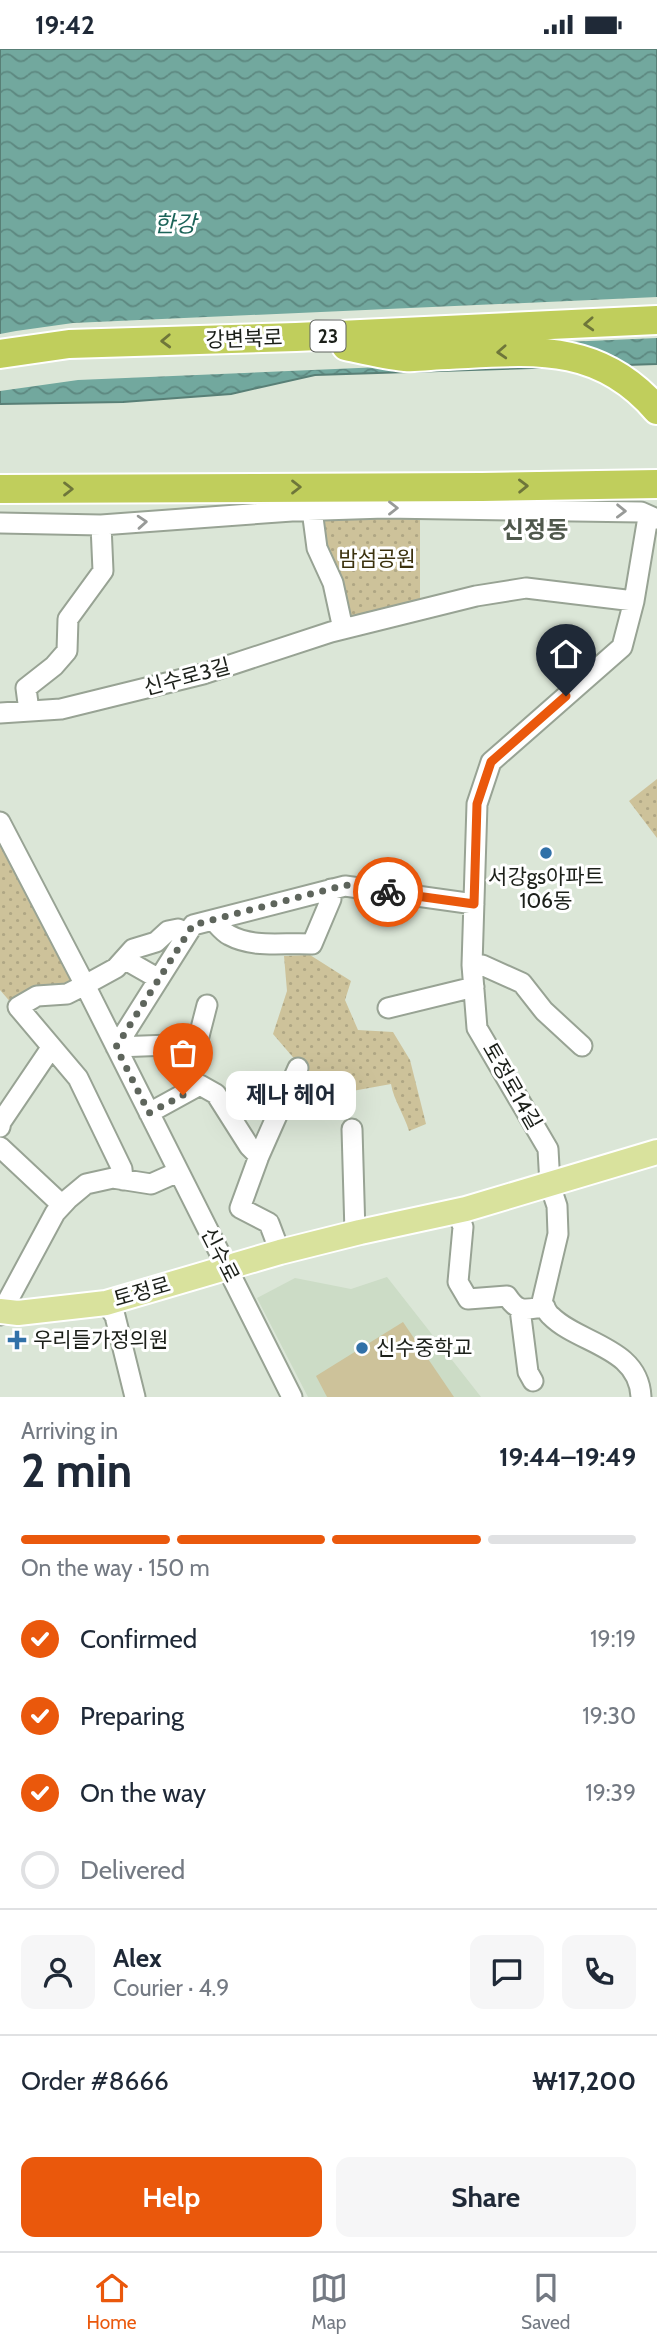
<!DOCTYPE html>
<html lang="en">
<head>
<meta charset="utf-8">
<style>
  :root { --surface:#fff; --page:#f6f6f7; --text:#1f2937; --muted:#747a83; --line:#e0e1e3; --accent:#ea580c }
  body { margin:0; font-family:Cabin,"Noto Sans KR",sans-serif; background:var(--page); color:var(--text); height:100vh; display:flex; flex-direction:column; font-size:26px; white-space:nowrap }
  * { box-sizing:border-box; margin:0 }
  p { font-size:23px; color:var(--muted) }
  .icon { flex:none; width:38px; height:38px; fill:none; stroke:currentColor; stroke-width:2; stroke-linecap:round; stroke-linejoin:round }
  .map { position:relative; height:1348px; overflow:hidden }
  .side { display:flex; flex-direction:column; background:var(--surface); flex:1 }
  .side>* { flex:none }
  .pin { position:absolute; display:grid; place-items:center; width:60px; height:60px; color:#fff; margin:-72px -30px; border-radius:50% 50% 50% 0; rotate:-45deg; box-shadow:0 0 7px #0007 }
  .pin .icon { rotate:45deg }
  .courier { position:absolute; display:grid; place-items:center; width:70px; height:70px; margin:-35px; border:5px solid #ea580c; border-radius:50%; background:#fff; color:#222; box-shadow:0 2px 9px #0007 }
  .bubble { position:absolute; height:49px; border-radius:14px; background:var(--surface); box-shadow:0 7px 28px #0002; font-size:23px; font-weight:700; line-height:49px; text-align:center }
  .head em { font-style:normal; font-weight:700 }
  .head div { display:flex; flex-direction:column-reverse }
  .head { display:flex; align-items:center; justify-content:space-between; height:119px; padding:0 21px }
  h1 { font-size:46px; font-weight:700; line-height:52px }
  .bar { display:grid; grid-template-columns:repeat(4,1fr); gap:10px 7px; align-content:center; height:84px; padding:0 21px }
  .bar i { height:9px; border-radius:5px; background:var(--line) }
  .bar .selected { background:var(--accent) }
  .bar p { grid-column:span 4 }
  .line { display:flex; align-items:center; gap:18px; padding:0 21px; border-top:2px solid var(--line) }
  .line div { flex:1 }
  .round { display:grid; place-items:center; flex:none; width:74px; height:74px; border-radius:14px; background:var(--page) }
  ol { padding:0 21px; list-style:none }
  li { display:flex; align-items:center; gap:21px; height:77px }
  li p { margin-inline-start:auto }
  li .icon { padding:7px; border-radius:50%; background:var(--accent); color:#fff; stroke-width:4 }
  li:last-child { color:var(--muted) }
  li i { width:38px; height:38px; border:4px solid var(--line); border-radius:50% }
  .action { display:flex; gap:14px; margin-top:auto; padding:14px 21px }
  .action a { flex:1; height:80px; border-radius:14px; background:var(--accent); color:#fff; font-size:28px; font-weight:700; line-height:80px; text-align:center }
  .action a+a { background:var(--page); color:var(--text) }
  .status { display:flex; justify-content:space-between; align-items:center; height:49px; padding:0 35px; background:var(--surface); direction:ltr }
  .status svg { height:19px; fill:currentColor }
  .tabs { display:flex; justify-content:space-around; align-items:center; height:98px; border-top:2px solid var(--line); background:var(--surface); font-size:19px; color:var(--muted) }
  .tabs a { display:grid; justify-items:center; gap:4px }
  .tabs .selected { color:var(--accent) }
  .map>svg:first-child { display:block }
  .built { fill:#ccdcc6 }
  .park { fill:url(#park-dots) }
  .pitch { fill:#cdc29a }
  .water { fill:url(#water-waves); stroke:#587f76; stroke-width:2 }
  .pier { fill:#dbe6d7 }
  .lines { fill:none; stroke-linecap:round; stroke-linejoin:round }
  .minor-casing { stroke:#98a394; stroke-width:23 }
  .major-casing { stroke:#fff; stroke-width:28 }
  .highway-casing { stroke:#fff; stroke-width:32 }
  .minor { stroke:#fff; stroke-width:19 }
  .major { stroke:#d9e29d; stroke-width:24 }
  .highway { stroke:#c0ce5c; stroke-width:28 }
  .oneway { stroke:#6e763a }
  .oneway2 { stroke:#989a98 }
  .done { stroke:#5e655c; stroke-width:7; stroke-dasharray:0 12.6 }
  .route { stroke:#ea580c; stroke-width:9 }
  .poi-dot { fill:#3171a8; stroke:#fff; stroke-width:2.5 }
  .labels { text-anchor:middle; stroke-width:6; stroke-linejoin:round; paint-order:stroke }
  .shield { fill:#fff; stroke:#5f625e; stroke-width:2 }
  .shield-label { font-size:19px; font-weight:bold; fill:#1b1f19 }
  .street-label { font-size:21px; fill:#1b1f19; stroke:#fff }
  .park-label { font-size:21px; fill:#3b310d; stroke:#fff }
  .poi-label { font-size:21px; fill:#1b1f19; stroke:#fff; text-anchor:start }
  .water-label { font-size:23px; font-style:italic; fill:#1c6459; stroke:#fff }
  .quarter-label { font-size:24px; font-weight:bold; fill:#4f584c; stroke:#fff }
</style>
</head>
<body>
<div class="status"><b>19:42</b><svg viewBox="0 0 49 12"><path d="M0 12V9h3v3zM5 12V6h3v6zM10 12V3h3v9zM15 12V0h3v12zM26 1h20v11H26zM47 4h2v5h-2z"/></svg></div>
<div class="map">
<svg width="657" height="1348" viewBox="0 0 657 1348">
  <defs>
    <pattern id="park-dots" width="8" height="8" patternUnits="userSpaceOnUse" patternTransform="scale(1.75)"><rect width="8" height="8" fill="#cdc29a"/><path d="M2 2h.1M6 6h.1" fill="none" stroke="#afa684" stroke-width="1.8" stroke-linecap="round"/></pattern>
    <pattern id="water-waves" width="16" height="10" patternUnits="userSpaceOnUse" patternTransform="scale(1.75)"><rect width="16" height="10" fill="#72a89e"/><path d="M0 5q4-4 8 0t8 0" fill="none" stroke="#5d8880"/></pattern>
  </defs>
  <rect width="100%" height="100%" fill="#dbe6d7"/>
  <path class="built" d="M387 1228 481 1348H308L257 1249 295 1229 351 1240Z"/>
  <path class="park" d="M319 466H420V553L349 572Z
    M657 730V789L629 752Z
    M0 789 72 932 44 939 13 956 0 941Z
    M310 906 351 932 345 951 358 981 393 983 410 1011 426 1075 409 1082C404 1065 394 1052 391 1035L347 1043 316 1035 273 985 287 942 284 907Z"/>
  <path class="pitch" d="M403 1273 454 1348H327L316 1327Z"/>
  <path class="water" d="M0 0H657V315L315 326 231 345 123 353 0 355Z"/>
  <path class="pier" d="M657 248V289L403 300 405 317 78 331 0 342V285L16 282 73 274Z"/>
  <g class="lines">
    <g class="minor-casing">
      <path id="minor" d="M312 461 317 499 333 534 343 580
        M0 474 101 476 292 462 385 459 641 463 657 470
        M29 662 26 639 54 617 67 602 68 570 103 522 101 476
        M0 664 61 660 203 625 331 583 476 547 526 539 634 552
        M0 773 85 936 292 1348
        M213 871C217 875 223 883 229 886 255 900 284 893 312 895L331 850V840
        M124 910 159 930
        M472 916H482L522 934 544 962 582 997
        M388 959 474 938
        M116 998 193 876 345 837 474 855
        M116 998 197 995 207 956
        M149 1064 200 1036 216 1045 249 1097 259 1107
        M0 1078 1 1073 51 999
        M352 1080 355 1184
        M0 1098 62 1156
        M123 1131 122 1120 78 1029 18 958 37 947 67 945 85 936 116 919 133 900 156 893 168 882 178 880 188 884
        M457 1162 463 1178 458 1233 468 1250 507 1247C519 1265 525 1260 545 1258
        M280 1203 269 1174 240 1159 259 1107 298 1019
        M106 1254 115 1267 135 1348
        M520 1260 528 1323 533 1332
        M0 1266 55 1164 68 1150 86 1135 113 1129 151 1135 178 1123
        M641 1348C639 1298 579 1295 551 1267 547 1264 545 1258 542 1253L558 1185 557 1157 550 1136 548 1100 477 979 472 916 477 755 491 713 622 598 634 552 648 468"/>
    </g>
    <g class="major-casing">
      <path id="major" d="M0 1262 18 1264 106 1254 280 1203 360 1183 466 1160 657 1103"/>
    </g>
    <g class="highway-casing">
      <path id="highway" d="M346 297C365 301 386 306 405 308 419 309 434 306 448 306 530 302 598 292 657 361
        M0 305 69 295 296 288 657 271
        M0 440 482 438 657 435"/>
    </g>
    <use href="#minor" class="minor"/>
    <use href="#major" class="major"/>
    <use href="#highway" class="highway"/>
  </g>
  <defs><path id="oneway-chevron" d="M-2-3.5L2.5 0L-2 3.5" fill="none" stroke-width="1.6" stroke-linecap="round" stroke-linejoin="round" transform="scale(1.75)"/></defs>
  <g class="oneway">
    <use href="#oneway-chevron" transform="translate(589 275) rotate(177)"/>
    <use href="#oneway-chevron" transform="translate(166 292) rotate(178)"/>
    <use href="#oneway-chevron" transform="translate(502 303) rotate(177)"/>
    <use href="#oneway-chevron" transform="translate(523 437) rotate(-1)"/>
    <use href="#oneway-chevron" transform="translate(296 438)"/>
    <use href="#oneway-chevron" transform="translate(68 440)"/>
  </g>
  <g class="oneway2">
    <use href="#oneway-chevron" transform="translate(393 459)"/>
    <use href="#oneway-chevron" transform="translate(621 462) rotate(1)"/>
    <use href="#oneway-chevron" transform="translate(142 473) rotate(-4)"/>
  </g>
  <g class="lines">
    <path class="done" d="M183 1046 149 1064 116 998 193 876 345 836 388 843"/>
    <path class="route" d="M388 843 474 855 477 755 491 713 566 647"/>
  </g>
  <g class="poi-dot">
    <circle cx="546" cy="804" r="7"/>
    <path d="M13.5 1280.5h7v7h7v7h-7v7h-7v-7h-7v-7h7z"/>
    <circle cx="362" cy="1299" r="7"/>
  </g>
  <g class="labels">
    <rect class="shield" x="310.5" y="271.5" width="35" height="31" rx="5"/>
    <g class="shield-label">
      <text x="328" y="294">23</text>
    </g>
    <g class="street-label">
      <text transform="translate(244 290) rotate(-2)" y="7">강변북로</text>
      <text transform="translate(187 628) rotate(-15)" y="7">신수로3길</text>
      <text transform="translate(512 1037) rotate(60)" y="7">토정로14길</text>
      <text transform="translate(220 1206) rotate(63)" y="7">신수로</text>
      <text transform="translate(142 1243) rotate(-16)" y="7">토정로</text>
    </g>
    <g class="park-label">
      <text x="377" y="517">밤섬공원</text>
    </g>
    <g class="poi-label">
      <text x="546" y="835" text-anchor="middle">서강gs아파트<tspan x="546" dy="24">106동</tspan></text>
      <text x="33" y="1298">우리들가정의원</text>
      <text x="376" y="1306">신수중학교</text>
    </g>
    <g class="water-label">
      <text x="175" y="183">한강</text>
    </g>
    <g class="quarter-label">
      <text x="535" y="489">신정동</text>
    </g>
  </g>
</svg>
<div class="pin" style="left:183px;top:1046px;background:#ea580c"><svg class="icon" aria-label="bag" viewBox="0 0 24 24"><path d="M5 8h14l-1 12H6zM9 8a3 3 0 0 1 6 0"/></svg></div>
<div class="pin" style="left:566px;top:647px;background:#1f2937"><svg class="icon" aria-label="home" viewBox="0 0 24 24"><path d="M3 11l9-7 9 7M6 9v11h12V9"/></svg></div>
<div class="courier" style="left:388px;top:843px"><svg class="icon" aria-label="bike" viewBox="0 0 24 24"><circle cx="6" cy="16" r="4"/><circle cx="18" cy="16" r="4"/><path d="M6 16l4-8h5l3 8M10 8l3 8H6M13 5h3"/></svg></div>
<div class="bubble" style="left:226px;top:1022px;width:130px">제나 헤어</div>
</div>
<section class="side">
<div class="head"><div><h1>2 min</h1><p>Arriving in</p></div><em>19:44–19:49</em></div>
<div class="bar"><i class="selected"></i><i class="selected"></i><i class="selected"></i><i></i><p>On the way · 150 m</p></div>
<ol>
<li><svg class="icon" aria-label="check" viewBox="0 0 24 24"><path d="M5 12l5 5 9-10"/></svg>Confirmed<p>19:19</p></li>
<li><svg class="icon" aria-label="check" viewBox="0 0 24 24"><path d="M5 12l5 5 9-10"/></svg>Preparing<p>19:30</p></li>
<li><svg class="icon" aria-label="check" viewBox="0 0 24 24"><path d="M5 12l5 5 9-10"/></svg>On the way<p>19:39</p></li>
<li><i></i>Delivered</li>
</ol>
<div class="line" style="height:126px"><a class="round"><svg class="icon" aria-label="person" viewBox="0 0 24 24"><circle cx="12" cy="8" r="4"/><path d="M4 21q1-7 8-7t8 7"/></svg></a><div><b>Alex</b><p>Courier · 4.9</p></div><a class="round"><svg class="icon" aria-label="chat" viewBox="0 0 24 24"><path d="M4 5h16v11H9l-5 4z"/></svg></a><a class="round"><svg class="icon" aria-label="phone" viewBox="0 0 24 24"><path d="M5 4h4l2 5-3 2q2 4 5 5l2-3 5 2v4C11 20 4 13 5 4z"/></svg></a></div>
<div class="line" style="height:91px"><div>Order #8666</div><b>₩17,200</b></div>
<div class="action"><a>Help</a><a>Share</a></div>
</section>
<nav class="tabs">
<a class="selected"><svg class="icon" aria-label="home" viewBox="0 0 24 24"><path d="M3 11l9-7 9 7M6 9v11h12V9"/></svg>Home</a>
<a><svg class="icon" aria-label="map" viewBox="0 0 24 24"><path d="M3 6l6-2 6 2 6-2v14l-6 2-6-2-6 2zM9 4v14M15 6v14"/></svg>Map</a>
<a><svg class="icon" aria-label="saved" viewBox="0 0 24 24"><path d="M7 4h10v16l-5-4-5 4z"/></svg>Saved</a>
</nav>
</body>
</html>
